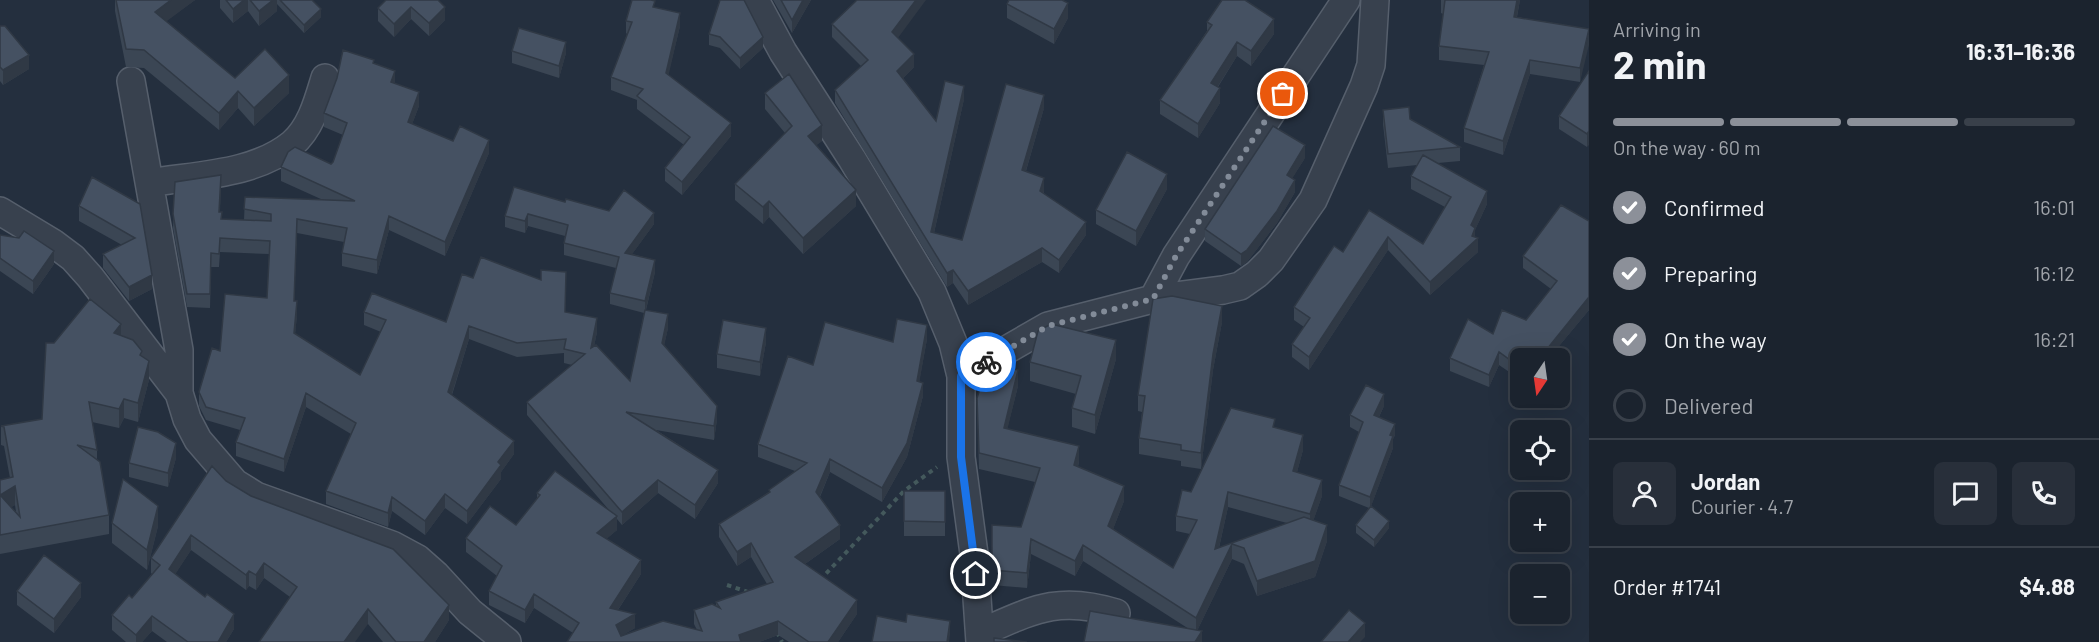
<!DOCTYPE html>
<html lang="en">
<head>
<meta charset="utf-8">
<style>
  :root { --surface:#1b232e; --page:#282f3a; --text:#f1f3f6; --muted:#a0a4aa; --line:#39404a; --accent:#8c9099 }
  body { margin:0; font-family:Barlow,sans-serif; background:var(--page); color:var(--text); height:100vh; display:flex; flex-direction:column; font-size:22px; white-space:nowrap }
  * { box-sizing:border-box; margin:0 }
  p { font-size:20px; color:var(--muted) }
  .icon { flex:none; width:33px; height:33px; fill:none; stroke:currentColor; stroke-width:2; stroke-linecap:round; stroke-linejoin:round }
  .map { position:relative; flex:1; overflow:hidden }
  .side { display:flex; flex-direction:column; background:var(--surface); width:510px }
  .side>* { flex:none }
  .needle { width:39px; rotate:193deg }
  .buttons { position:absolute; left:1510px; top:348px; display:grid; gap:12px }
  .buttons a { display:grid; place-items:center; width:60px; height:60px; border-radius:9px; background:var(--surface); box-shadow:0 6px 24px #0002,0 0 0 2px var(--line); font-size:30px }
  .pin { position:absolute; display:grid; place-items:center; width:51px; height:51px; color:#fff; margin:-26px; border:3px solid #fff; border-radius:50%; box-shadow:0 2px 6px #0007 }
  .courier { position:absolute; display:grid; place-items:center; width:60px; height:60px; margin:-30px; border:4px solid #1a73e8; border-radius:50%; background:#fff; color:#222; box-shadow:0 2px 8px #0007 }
  .overview em { font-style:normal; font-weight:700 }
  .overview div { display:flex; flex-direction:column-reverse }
  .overview { display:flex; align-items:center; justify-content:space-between; height:102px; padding:0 24px }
  h1 { font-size:39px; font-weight:700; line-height:45px }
  .bar { display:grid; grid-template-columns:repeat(4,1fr); gap:9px 6px; align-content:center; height:72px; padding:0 24px }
  .bar i { height:8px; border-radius:4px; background:var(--line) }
  .bar .current { background:var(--accent) }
  .bar p { grid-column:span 4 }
  .line { display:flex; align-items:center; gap:15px; padding:0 24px; border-top:2px solid var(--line) }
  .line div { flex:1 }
  .round { display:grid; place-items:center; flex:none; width:63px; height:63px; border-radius:9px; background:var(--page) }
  ol { padding:0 24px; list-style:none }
  li { display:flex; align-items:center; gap:18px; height:66px }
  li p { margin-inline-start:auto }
  li .icon { padding:6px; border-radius:50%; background:var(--accent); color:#fff; stroke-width:4 }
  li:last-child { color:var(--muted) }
  li i { width:33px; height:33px; border:3px solid var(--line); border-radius:50% }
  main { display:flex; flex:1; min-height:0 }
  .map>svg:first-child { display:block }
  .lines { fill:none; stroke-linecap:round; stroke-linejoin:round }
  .minor-casing { stroke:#565f6c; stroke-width:30 }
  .path { stroke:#44595c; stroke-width:4; stroke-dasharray:4.5 4.5; stroke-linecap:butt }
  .minor { stroke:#38414e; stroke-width:27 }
  .wall { fill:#3b4654; fill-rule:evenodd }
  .shaded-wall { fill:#303945 }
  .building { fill:#455162; stroke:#303945; stroke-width:1.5 }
  .done { stroke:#828b98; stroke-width:6; stroke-dasharray:0 10.8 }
  .route { stroke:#1a73e8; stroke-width:8 }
</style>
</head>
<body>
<main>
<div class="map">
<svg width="1589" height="642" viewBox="0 0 1589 642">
  <rect width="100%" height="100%" fill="#242f3e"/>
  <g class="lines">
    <g class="minor-casing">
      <path id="minor" d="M755 0 783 52 852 159 932 292 953 343 961 376V457L974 554 980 642
        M131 81 179 350V393
        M150 183C196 175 254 175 292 144 311 128 318 101 325 78
        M0 211 53 243 73 258 90 277 179 393 187 419 198 440 235 483 256 496 392 545 418 559 435 574 470 612 507 642
        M1153 299 1176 256 1346 0
        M961 376 1048 326 1153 299 1223 290 1240 286 1257 274 1271 260 1313 200 1364 86 1371 65 1375 0
        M980 633C1033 610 1058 595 1116 613"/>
    </g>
    <path class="path" d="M820 580 904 491 937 467
      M727 585 751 593
      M777 632 782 642"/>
    <use href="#minor" class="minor"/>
  </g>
  <path class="wall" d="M115 0H195L166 21 235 78 289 93 254 126 238 108 219 130 144 68 126 67 115 11Z
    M220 0H312L321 17 304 33 277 4V11L259 26 248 11 233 23 220 8Z
    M438 0 445 20 429 36 411 19 394 37 378 21V8Z
    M773 0H811L792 33Z
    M1441 0H1520L1517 17 1589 29 1580 82 1530 74 1503 155 1464 142V128L1484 65 1439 60V46L1443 14 1441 13Z
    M1007 4 1068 18 1054 44 1007 18Z
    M655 7 680 26 668 75 731 136 682 195 665 181V168L684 145 637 109V100L611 90V77L627 34 626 33V21Z
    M1207 22 1274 34 1251 66 1237 56 1218 87 1220 103 1198 138 1160 114V100L1207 31Z
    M832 24 898 38 914 67 903 78 936 121 964 99 934 233 962 240 1044 108 1026 171 1044 191V194L1086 235 1059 273 1042 262 968 305 953 283 947 287 835 103V90L861 66 832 37Z
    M0 26 29 69 3 85 0 81Z
    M709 34 763 48 740 69 720 48 709 45Z
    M343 50 374 60V64L395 71V84L419 92V106L412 124 453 141 460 126 489 140V153L445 256 389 230 377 274 342 266V253L344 242 297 233 294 301H297V315L295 334 360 375 381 332 364 325V312L372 293 446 322 462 274 473 278 481 257 541 280V270L566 272 565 312 597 318V332L594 346 596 345 630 381 644 313 610 304V293L616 268 564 255V243L565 236 528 226 525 233 505 227V216L514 187 565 202 566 199 609 211 624 190 654 213V224L632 254 655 260V272L646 310 668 314V328L664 345 717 406V419L714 440 656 430 718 470V483L695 519 658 493 622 525 617 519V530L606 539 641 560V574L618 610 635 614V628L621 636 663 621 697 630 694 624V610L712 604 716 606V602L767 584 751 557 737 566 719 537V524L769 492V490L795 471 758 457V444L788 356 813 365 825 322 893 342 897 319 927 325V339L919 382 923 383V396L907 457 882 502 830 472 820 497 840 525V539L805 564 857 600V614L838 642H789L778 635 759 642H567L573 633 534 608 525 623 489 605V591L497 576 466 552V538L490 506 516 525 537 499V493L555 471 609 510 527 415V402L572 365 564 363V353L517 357 469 339 452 395 514 441V454L501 472V479L467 524 445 508 425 535 392 511 388 527 326 504V491L351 434 306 407 284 472 236 456V442L240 430 206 420 199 406V392L212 348 220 351 225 294 267 298 269 254 220 252 219 267H211L210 308 187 307 173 228 175 182 221 175 220 212H222V219L244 220 245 197 323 200 281 181V167L288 152 295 147 331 164 333 162 343 135 324 127V113L337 78Z
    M512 51 566 53 559 78 512 63Z
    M1589 71 1587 147 1559 129V116Z
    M765 93 822 141 816 145 856 206 803 254 769 217 763 224 735 200V184L785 133 765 109Z
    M1383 110 1410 119 1460 147V161L1438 163 1487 204 1475 230V237L1478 252 1430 295 1388 250 1309 370 1292 357V344L1304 327 1294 320V307L1343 252 1369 210 1423 244 1445 207 1411 189V176L1417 165 1388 168 1383 124Z
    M1305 158 1292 178 1295 192 1277 223 1247 262 1241 266 1205 241V229Z
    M1167 189 1136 246 1096 224V210Z
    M140 204 152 289 129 301 103 268V254L122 245 79 221V206Z
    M1561 205 1589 310 1549 358H1521V380L1499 365 1489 387 1450 371V358L1493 334 1526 320 1551 289 1523 268V256Z
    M0 235 54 264 33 294 0 271Z
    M1222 322 1213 370 1201 469 1181 466V461L1139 454V438L1142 412 1138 411V395Z
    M121 336 142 356 149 380 138 422 124 418 119 428 92 422 97 450V461L109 515V534L0 554V480L10 478 4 446 1 445V426L42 419 54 343ZM15 505 16 512 11 507Z
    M766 342 760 376 717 368V354Z
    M1116 359 1095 434 1072 427V408L1076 394 1030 381V362Z
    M1018 386 1007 429 1079 461 1078 467 1124 501 1113 529 1173 568 1190 534 1176 531V516L1191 492 1275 427 1303 450 1297 472 1322 496 1313 521 1327 541 1315 577 1257 596 1244 564 1232 559 1197 631 1202 642 1189 629 1083 561 1075 576 1031 554 1027 588 992 585V525L1021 527 1035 482 979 469 977 398ZM1228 507 1287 523 1219 548Z
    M1384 406 1379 417 1395 435 1393 439V448L1371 506 1389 528 1374 547 1356 533V525L1369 508 1339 496V485L1359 432 1350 427V415Z
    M176 458 168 487 129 477V463Z
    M226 481 449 620 435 642H383L368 624 290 597 264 578 256 590 249 586 246 590 191 550 175 574 234 629 226 642H167L152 631 142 642H126L112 630V615L132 598 152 574 151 573V558Z
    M904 491H945V536H904Z
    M112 523 158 526 147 570 112 543Z
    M17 591 81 597 54 633 17 605Z"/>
  <path class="shaded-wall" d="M171 0H195L155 30V12Z
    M244 0H248V11L233 23V9Z
    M273 0H277V11L259 26V11Z
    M803 0H811L792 33V20Z
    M916 0H926L892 46V32Z
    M1517 0H1520L1514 31V17Z
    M1068 3V18L1054 44V29Z
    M411 7V19L394 37V24Z
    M445 7V20L429 36V23Z
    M321 9V17L304 33V25Z
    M680 13V26L666 86V73Z
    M1274 19V34L1251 66V51Z
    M1589 31V45L1580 82V68Z
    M763 37V48L740 69V58Z
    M566 42V53L559 78V66Z
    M1237 42V56L1211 97V83Z
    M914 54V67L897 84V71Z
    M29 55V69L3 85V70Z
    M1530 60V74L1503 155V141Z
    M395 71V85L391 82Z
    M289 75V93L254 126V108Z
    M964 86V99L931 246V232Z
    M1220 88V103L1198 138V124Z
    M238 91V108L219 130V113Z
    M419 92V106L408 135V122Z
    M1044 95V108L1022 184V170Z
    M731 123V136L682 195V182Z
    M822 125V141L808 152V136Z
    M1589 131V145L1587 147V134Z
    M489 140V153L445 256V242Z
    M1305 145V158L1287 187V175Z
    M1167 174V189L1136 246V231Z
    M221 175V189L219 225V212Z
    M1044 178V191L1040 205V191Z
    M1295 180V192L1277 223 1247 262 1241 266V254Z
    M856 190V206L803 254V238Z
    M1487 191V204L1475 230V241L1478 238V252L1430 295V282L1471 225Z
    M769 201V217L763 224V207Z
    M654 213V224L625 264V253Z
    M528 214V226L525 233V221Z
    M389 216V230L377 274V260Z
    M1086 222V235L1059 273V260Z
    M1388 237V250L1309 370V357Z
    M1042 248V262L968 305V291Z
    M54 251V264L33 294V281Z
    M655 260V272L645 313V301Z
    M953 270V283L947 287V273Z
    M152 275V289L129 301V287Z
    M1589 297V310L1549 358H1543L1547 349Z
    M297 301V315L294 347V333Z
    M1222 306V322L1213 370 1201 469V453L1213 354Z
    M668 314V328L662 356V343Z
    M597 318V332L591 362V348Z
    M121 324V343L114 333Z
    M927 325V339L917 395V381Z
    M469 326V339L448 406V392Z
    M766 328V342L760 376V362Z
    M1116 340V359L1095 434V415Z
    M1499 352V365L1489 387V375Z
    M149 361V380L138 422V403Z
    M1018 370V386L1004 443V428Z
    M923 383V396L907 457 882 502V488Z
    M306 393V407L284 472V459Z
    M1384 394V406L1374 427V415Z
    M124 399V418L119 428V409Z
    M717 406V419L714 440V426Z
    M1395 424V435L1393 439V448L1370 509V497L1390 435Z
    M1303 435V450L1293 487V471Z
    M514 441V454L501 472V479L467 524V511L498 462Z
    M176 443V458L168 487V473Z
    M1079 446V461L1074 481V465Z
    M830 459V472L816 505V492Z
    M718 470V483L695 519V505Z
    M658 480V493L622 525V512Z
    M1322 480V496L1310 530V514Z
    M15 486V505L0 514V495Z
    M1124 486V501L1108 542V526Z
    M1228 492V507L1215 565V549Z
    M445 494V508L425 535V521Z
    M392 497V511L388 527V513Z
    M158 506V526L147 570V550Z
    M617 516V530L597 547V533Z
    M1389 521V528L1374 547V540Z
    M840 525V539L795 571V557Z
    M1327 525V541L1315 577 1257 596V581Z
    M191 535V550L169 584V569Z
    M1031 539V554L1027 588V573Z
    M751 543V557L737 566V552Z
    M1232 544V559L1196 633V618Z
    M1083 545V561L1075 576V561Z
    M641 560V574L610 622V608Z
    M264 563V578L256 590V575Z
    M249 571V586L246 590V575Z
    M81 583V597L54 633V619Z
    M534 594V608L525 623V610Z
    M857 600V614L838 642H828Z
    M449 605V620L435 642H424Z
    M368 609V624L355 642H344Z
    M234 614V629L226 642H218Z
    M635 614V628L616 639V625Z
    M152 616V631L142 642H136V635Z
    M778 621V635L759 642H739V635Z
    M950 621V635L949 642H947Z
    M1365 623V637L1360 642H1349Z
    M1202 631V642H1195Z"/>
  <path class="building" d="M116 0H171L155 12 235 78 265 49 289 75 254 108 238 91 219 113 144 50 126 49Z
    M226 0H244L233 9Z
    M250 0H273L259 11Z
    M280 0H312L321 9 304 25Z
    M386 0H438L445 7 429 23 411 7 394 24 378 8Z
    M632 0H651L655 1 653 7 680 13 666 73 731 123 682 182 665 168 690 137 637 96 643 89 611 77 632 22 626 21Z
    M720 0H744L763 37 740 58 720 37 709 34Z
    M781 0H803L792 20Z
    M857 0H916L892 32 914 54 897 71 936 121 945 81 964 86 931 232 962 240 1006 84 1044 95 1022 170 1044 178 1040 191 1086 222 1059 260 1042 248 968 291 953 270 947 273 835 90 868 60 832 24Z
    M1009 0H1062L1068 3 1054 29 1007 4Z
    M1222 0H1245L1274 19 1251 51 1237 42 1211 83 1220 88 1198 124 1160 100 1212 25 1207 22Z
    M1445 0H1517L1514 17 1589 29 1580 68 1530 60 1503 141 1464 128 1489 52 1439 46Z
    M0 26H5L29 55 3 70 0 67Z
    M519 28 566 42 559 66 512 51Z
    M343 50 374 60 373 63 395 71 391 82 419 92 408 122 453 141 460 126 489 140 445 242 389 216 377 260 342 253 347 228 297 219 294 301H297L294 333 360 375 386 320 364 312 372 293 446 322 462 274 473 278 481 257 541 280V270L566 272 565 312 597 318 591 348 596 345 630 381 645 310 668 314 662 343 717 406 714 426 626 412 718 470 695 505 658 480 622 512 527 402 585 354 564 349 566 339 517 343 469 326 448 392 514 441 498 462 501 465 467 511 445 494 425 521 392 497 388 513 326 491 356 423 306 393 284 459 236 442 245 418 206 407 199 392 212 348 220 351 225 294 267 298 270 241 220 238 219 254 211 253 210 294H187L173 214 175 182 221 175 219 212H222L221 219 271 221V214L244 209 245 197 355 201 281 167 288 152 295 147 331 164 333 162 347 123 324 113 337 78Z
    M1589 71V131L1587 134 1559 116Z
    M789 74 822 125 808 136 856 190 803 238 769 201 763 207 735 184 792 126 765 93Z
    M1409 107 1410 119 1460 147 1388 154 1383 110Z
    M1273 126 1305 145 1287 175 1295 180 1277 211 1247 250 1241 254 1205 229Z
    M1127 152 1167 174 1136 231 1096 210Z
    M1423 155 1487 191 1471 225 1475 228 1472 236 1478 238 1430 282 1388 237 1309 357 1292 344 1310 318 1294 307 1334 246 1343 252 1369 210 1423 244 1451 197 1411 176Z
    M92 177 140 204 152 275 129 287 103 254 135 238 79 206Z
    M514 187 565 202 566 199 609 211 624 190 654 213 625 253 655 260 645 301 610 293 619 257 564 243 568 225 528 214 525 221 505 216Z
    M1561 205 1589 221V297L1547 349 1549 350 1543 358H1521V368L1499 352 1489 375 1450 358 1468 319 1493 334 1502 310 1526 320 1557 281 1523 256Z
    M24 231 54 251 33 281 0 258V235L19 238Z
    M1172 296 1222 306 1213 354 1201 453 1181 450V445L1139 438 1145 396 1138 395 1153 299Z
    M90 299 121 324 114 333 133 340 142 351 140 355 149 361 138 403 124 399 119 409 89 402 97 450 77 445 100 462 109 515 0 535V495L20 517 15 486 0 495V480L13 477 4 427 1 426 42 419 46 343H54Z
    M897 319 927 325 917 381 923 383 907 443 882 488 830 459 816 492 840 525 795 557 857 600 828 642H809L778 621 739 635 741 642H567L579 623 534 594 525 610 489 591 502 566 466 538 490 506 516 525 540 495 537 493 555 471 617 516 597 533 641 560 610 608 635 614 616 625 621 636 663 621 702 631 694 610 712 604 720 608 716 602 773 582 751 543 737 552 719 524 770 492 769 490 807 463 758 444 788 356 813 365 825 322 893 342Z
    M723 320 766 328 760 362 717 354Z
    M1051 324 1116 340 1095 415 1072 408 1081 376 1030 362 1038 331Z
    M988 363 1018 370 1004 428 1079 446 1074 465 1124 486 1108 526 1173 568 1197 520 1176 516 1182 490 1191 492 1231 408 1275 419 1273 427 1303 435 1293 471 1322 480 1310 514 1228 492 1215 549 1304 517 1327 525 1315 561 1257 581 1244 548 1232 544 1196 618 1083 545 1075 561 1031 539 1027 573 992 570V525L1021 527 1040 468 979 453 977 398Z
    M1366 385 1384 394 1374 415 1395 424 1390 435 1393 436 1370 497 1339 485 1363 422 1350 415Z
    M138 427 158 432 176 443 168 473 129 463Z
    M212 466 226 481 251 496 393 549 449 605 424 642H396L368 609 344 642H259L297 587 264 563 256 575 249 571 246 575 191 535 169 569 205 597 207 594 234 614 218 642H188L152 616 136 635 112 615 129 595 132 598 160 565 151 558Z
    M123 479 158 506 147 550 112 523Z
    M904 491H945V522L904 521Z
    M1371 506 1389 521 1374 540 1356 525Z
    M44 555 81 583 54 619 17 591Z
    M1349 610 1365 623 1349 641 1350 642H1321Z
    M1090 611 1202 631 1195 642H1084Z
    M907 614 950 621 947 642H872L877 616 906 622Z
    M994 638 1027 642H994Z"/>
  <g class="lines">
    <path class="done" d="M986 362 1048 326 1153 299 1176 256 1283 94"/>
    <path class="route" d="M976 574 961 457V376L986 362"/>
  </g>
</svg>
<div class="buttons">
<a><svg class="needle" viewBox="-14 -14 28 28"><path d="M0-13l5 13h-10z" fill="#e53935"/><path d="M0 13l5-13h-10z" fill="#a0a4aa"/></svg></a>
<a><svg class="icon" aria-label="locate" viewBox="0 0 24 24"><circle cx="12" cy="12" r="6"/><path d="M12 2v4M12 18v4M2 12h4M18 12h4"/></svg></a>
<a>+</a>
<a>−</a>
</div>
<div class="pin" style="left:1283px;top:94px;background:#ea580c"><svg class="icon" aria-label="bag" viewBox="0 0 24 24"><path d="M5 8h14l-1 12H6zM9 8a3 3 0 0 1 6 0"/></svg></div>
<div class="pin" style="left:976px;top:574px;background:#1f2937"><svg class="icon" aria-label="home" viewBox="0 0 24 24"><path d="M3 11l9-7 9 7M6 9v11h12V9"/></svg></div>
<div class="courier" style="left:986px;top:362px"><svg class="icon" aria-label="bike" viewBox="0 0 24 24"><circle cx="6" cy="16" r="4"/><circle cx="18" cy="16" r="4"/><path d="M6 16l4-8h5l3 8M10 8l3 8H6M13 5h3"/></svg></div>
</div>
<section class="side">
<div class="overview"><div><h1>2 min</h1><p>Arriving in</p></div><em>16:31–16:36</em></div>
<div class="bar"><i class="current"></i><i class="current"></i><i class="current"></i><i></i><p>On the way · 60 m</p></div>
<ol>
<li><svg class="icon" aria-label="check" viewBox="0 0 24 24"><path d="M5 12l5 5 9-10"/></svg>Confirmed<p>16:01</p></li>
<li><svg class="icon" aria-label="check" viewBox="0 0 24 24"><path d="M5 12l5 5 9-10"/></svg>Preparing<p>16:12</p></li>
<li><svg class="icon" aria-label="check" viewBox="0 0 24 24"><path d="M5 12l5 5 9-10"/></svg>On the way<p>16:21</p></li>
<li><i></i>Delivered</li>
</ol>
<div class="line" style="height:108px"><a class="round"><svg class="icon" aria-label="person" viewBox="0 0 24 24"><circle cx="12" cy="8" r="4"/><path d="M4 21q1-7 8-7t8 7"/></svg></a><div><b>Jordan</b><p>Courier · 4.7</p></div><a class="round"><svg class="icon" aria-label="chat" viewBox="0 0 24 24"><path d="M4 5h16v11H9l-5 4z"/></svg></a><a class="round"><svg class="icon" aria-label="phone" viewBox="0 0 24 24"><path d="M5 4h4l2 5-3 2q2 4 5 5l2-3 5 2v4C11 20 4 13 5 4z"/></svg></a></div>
<div class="line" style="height:78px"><div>Order #1741</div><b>$4.88</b></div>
</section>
</main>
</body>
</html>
